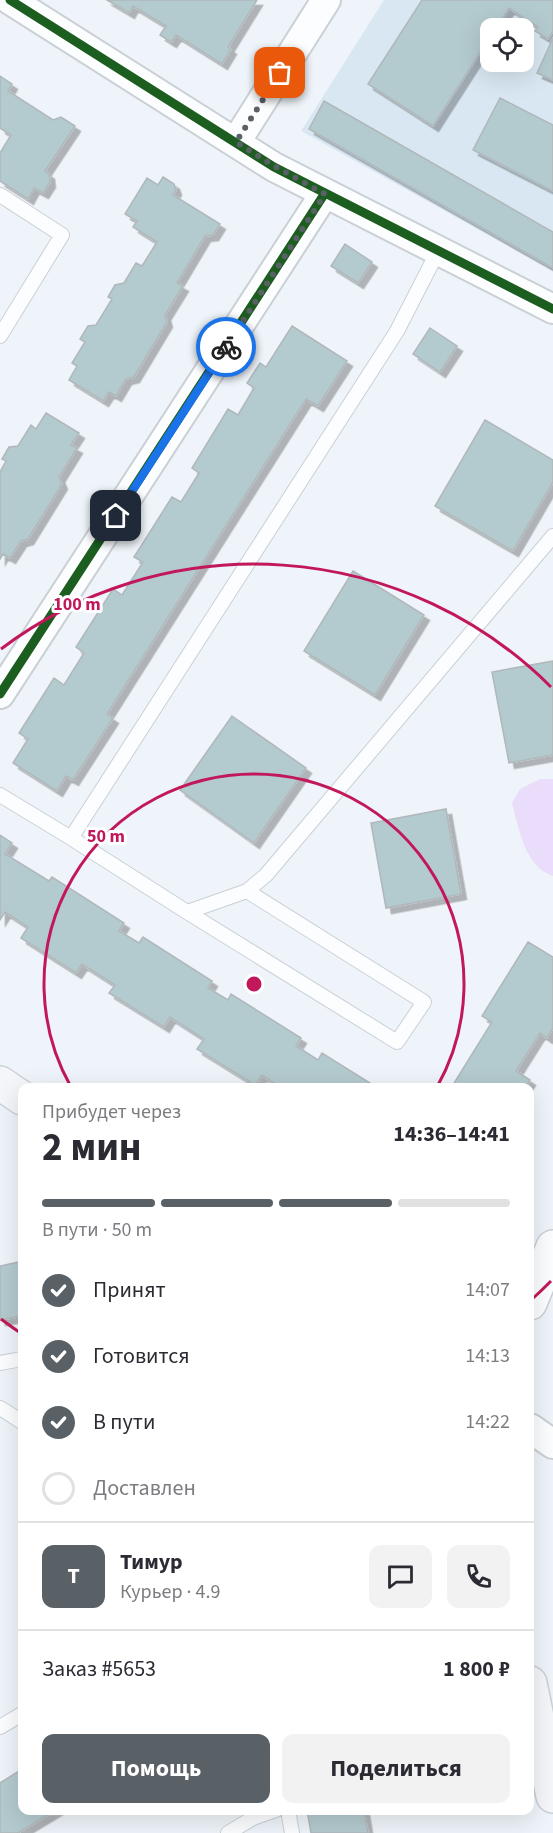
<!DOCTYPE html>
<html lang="ru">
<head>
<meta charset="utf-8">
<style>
  :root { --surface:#fff; --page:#f2f2f3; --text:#2b2b33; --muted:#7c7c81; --line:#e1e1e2; --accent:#5a6166 }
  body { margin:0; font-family:"Source Sans 3",sans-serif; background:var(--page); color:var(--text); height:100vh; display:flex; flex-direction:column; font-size:22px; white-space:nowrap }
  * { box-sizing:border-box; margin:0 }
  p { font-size:20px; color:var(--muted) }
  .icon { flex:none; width:33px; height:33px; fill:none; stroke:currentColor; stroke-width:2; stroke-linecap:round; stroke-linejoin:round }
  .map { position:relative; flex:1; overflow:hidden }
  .side { position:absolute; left:18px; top:1083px; width:516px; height:732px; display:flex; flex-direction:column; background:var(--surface); border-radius:12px; box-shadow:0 6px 24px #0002 }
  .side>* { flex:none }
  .controls { position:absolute; left:480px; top:18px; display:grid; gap:12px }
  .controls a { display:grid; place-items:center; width:54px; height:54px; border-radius:12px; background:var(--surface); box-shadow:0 6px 24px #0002; font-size:30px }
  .pin { position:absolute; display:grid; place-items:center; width:51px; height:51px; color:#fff; margin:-26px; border-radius:12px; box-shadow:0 3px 9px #0006 }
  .courier { position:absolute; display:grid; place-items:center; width:60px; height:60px; margin:-30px; border:4px solid #1a73e8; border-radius:50%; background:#fff; color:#222; box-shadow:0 2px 8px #0007 }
  .summary em { font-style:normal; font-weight:700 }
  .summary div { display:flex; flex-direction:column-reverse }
  .summary { display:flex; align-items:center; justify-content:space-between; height:102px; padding:0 24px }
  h1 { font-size:39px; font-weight:700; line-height:45px }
  .bar { display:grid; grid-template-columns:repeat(4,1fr); gap:9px 6px; align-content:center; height:72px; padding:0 24px }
  .bar i { height:8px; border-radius:4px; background:var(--line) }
  .bar .active { background:var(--accent) }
  .bar p { grid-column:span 4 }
  .line { display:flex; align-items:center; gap:15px; padding:0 24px; border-top:2px solid var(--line) }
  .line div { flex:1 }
  .round { display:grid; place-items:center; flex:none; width:63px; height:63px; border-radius:12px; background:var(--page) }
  ol { padding:0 24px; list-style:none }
  li { display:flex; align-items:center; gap:18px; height:66px }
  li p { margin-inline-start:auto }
  li .icon { padding:6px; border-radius:50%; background:var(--accent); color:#fff; stroke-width:4 }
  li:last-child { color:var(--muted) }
  li i { width:33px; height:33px; border:3px solid var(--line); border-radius:50% }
  .primary-button { display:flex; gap:12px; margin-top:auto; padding:12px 24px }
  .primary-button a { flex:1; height:69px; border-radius:12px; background:var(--accent); color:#fff; font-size:24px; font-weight:700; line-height:69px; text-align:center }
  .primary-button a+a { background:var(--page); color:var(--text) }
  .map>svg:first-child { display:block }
  .built { fill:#d9e7f2; fill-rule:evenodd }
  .green { fill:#eaddfb }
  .building { fill:#b3cace; stroke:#b0b8bb; stroke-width:1.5; filter:url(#shadow) }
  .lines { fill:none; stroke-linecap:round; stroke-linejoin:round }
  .service-casing { stroke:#cad0d5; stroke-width:16 }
  .minor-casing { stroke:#cad0d5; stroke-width:32 }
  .tertiary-casing { stroke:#cad0d5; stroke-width:36 }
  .secondary-casing { stroke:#cad0d5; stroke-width:36 }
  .service { stroke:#fcfdfe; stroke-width:14 }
  .minor { stroke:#fcfdfe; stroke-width:28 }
  .tertiary { stroke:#fcfdfe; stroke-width:33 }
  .secondary { stroke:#f4f6f9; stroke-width:33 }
  .cycleway-casing { stroke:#fff; stroke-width:13 }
  .cycleway { stroke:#1b5e20; stroke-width:9 }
  .done { stroke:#5a6166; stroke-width:6; stroke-dasharray:0 10.8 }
  .route { stroke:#1a73e8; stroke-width:8 }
  .ring { fill:none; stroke:#c2185b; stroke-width:3 }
  .centre { fill:#c2185b; stroke:#fff; stroke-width:3 }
  .ring-label { font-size:18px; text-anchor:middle; font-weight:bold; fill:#c2185b; stroke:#fff; stroke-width:6; stroke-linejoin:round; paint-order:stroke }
</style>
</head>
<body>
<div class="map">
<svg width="553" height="1833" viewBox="0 0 553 1833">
  <defs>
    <filter id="shadow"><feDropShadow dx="5.5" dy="5.5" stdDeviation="0" flood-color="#0004"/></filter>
  </defs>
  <rect width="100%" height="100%" fill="#eef4f9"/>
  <path class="built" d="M384 0H553V271L301 131ZM490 28H524V62H490Z"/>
  <path class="green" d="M540 779H553V876C525 867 519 829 512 803L520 789Z"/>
  <path class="building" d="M107 0H257L228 47 231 49 222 64 176 35 171 42 160 35 166 26 133 6 129 13Z
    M422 0H553V31L548 39 535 31 538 27 509 8 496 28H490V37L433 126 368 84Z
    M553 38V80L537 73Z
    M0 76 12 84 8 91 53 120 61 117 75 126 45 171 49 174 50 182 43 193 34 188 28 199 0 181V153L11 135 0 128Z
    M500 98 553 125V191L473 150Z
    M324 101 553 232V268L309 129Z
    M163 177 174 184 176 190 173 195 220 224 213 235 205 236 177 283 183 286 165 315 167 322 134 377 126 379 116 396 109 392 103 401 69 380 77 366 72 363 85 342 80 339 88 326 96 325 112 299 108 297 115 285 124 283 136 263 142 266 157 242 133 227 137 221 125 214 147 178 158 185Z
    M345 244 372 262 358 283 331 266Z
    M292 326 347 361 318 406 306 399 107 714 113 718 73 780 66 776 57 791 13 763 28 739 19 733 54 678 64 685 84 653 76 647 113 589 122 595 143 562 134 557 172 497 181 502 199 473 192 468 228 409 238 415 254 388 247 383 260 363 266 367Z
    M430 328 457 346 440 372 413 354Z
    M46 413 79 433 71 445 77 448 59 477 62 484 28 539 21 541 10 558 3 554 0 559V472L6 461 2 459 9 447 18 446 31 425 36 429Z
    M485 420 553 460V482L513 551 435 506Z
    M353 571 424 615 375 695 304 651Z
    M553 661V755L509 763 492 672Z
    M232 716 306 768 254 843 180 790Z
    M446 809 461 894 386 908 371 823Z
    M0 835 12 843 5 854 49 881 52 877 124 923 119 931 139 943 143 937 212 981 208 988 228 1000 231 994 301 1038 296 1046 318 1060 322 1053 378 1088H282L262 1075 255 1085 197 1049 204 1039 170 1017 164 1027 109 993 115 985 82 964 76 973 21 938 28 927 5 912 0 920Z
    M528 942 553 957V1028L547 1038 540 1033 516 1071 530 1080 525 1088H451L492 1022 482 1016Z
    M19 1262 22 1280V1316L0 1320V1266Z
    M22 1769V1810H56L18 1833H0V1783Z
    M307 1810H364L368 1833H311Z"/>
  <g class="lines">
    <g class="service-casing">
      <path id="service" d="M0 195 62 235 0 336
        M0 795 71 838 397 331 438 251
        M71 838 187 912 247 891 266 875 553 536
        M187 912 397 1042 424 1002 247 891
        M0 1363 22 1359
        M0 1408 22 1422
        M0 1727 22 1714
        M288 1810 292 1833
        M228 1833 253 1818 276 1810"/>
    </g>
    <g class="minor-casing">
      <path id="minor" d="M10 0 274 167 553 309
        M236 142 326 0
        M0 694 325 193
        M530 1428 553 1444"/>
    </g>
    <g class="tertiary-casing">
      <path id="tertiary" d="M530 1303 553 1247"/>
    </g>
    <g class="secondary-casing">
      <path id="secondary" d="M0 1083 22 1098
        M530 1683 553 1796"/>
    </g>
    <use href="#service" class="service"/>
    <use href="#minor" class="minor"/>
    <use href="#tertiary" class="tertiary"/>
    <use href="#secondary" class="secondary"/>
    <g class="cycleway-casing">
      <path id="cycleway" d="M10 0 274 167 553 309
        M0 694 325 193"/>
    </g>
    <use href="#cycleway" class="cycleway"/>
  </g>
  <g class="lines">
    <path class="done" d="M226 347 325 194 274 166 236 142 280 73"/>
    <path class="route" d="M116 516 226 347"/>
  </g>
  <g class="ring">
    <path d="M71 1087A210 210 0 1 1 437 1087"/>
    <path d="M551 1281A420 420 0 0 1 530 1301M22 1334A420 420 0 0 1 1 1319M1 649A420 420 0 0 1 551 687"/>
  </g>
  <circle cx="254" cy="984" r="9" class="centre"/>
  <g class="ring-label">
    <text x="77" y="610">100 m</text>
    <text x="106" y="842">50 m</text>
  </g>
</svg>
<div class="controls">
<a><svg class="icon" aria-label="locate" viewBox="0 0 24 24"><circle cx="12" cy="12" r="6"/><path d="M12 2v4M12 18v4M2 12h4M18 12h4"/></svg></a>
</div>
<div class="pin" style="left:280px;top:73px;background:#ea580c"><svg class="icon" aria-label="bag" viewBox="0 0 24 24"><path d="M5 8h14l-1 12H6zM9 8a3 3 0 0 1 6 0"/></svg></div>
<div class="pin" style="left:116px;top:516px;background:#1f2937"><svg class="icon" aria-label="home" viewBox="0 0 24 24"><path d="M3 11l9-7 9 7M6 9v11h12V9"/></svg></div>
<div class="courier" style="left:226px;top:347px"><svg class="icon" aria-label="bike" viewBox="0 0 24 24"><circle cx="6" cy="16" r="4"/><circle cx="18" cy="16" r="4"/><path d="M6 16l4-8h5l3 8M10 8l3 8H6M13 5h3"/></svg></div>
<section class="side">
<div class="summary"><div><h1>2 мин</h1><p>Прибудет через</p></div><em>14:36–14:41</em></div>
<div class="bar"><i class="active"></i><i class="active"></i><i class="active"></i><i></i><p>В пути · 50 m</p></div>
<ol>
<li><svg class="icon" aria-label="check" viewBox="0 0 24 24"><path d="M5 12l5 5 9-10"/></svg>Принят<p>14:07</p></li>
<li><svg class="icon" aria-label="check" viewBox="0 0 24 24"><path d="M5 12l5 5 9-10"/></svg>Готовится<p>14:13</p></li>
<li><svg class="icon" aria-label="check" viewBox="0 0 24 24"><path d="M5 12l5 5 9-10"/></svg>В пути<p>14:22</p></li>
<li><i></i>Доставлен</li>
</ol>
<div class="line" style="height:108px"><b class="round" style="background:var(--accent);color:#fff">Т</b><div><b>Тимур</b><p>Курьер · 4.9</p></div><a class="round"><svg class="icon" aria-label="chat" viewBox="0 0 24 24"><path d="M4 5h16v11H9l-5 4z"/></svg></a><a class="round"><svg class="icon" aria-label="phone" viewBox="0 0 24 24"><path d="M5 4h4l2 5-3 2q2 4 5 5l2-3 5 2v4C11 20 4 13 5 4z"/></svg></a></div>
<div class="line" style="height:78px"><div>Заказ #5653</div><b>1 800 ₽</b></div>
<div class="primary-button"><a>Помощь</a><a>Поделиться</a></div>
</section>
</div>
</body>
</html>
